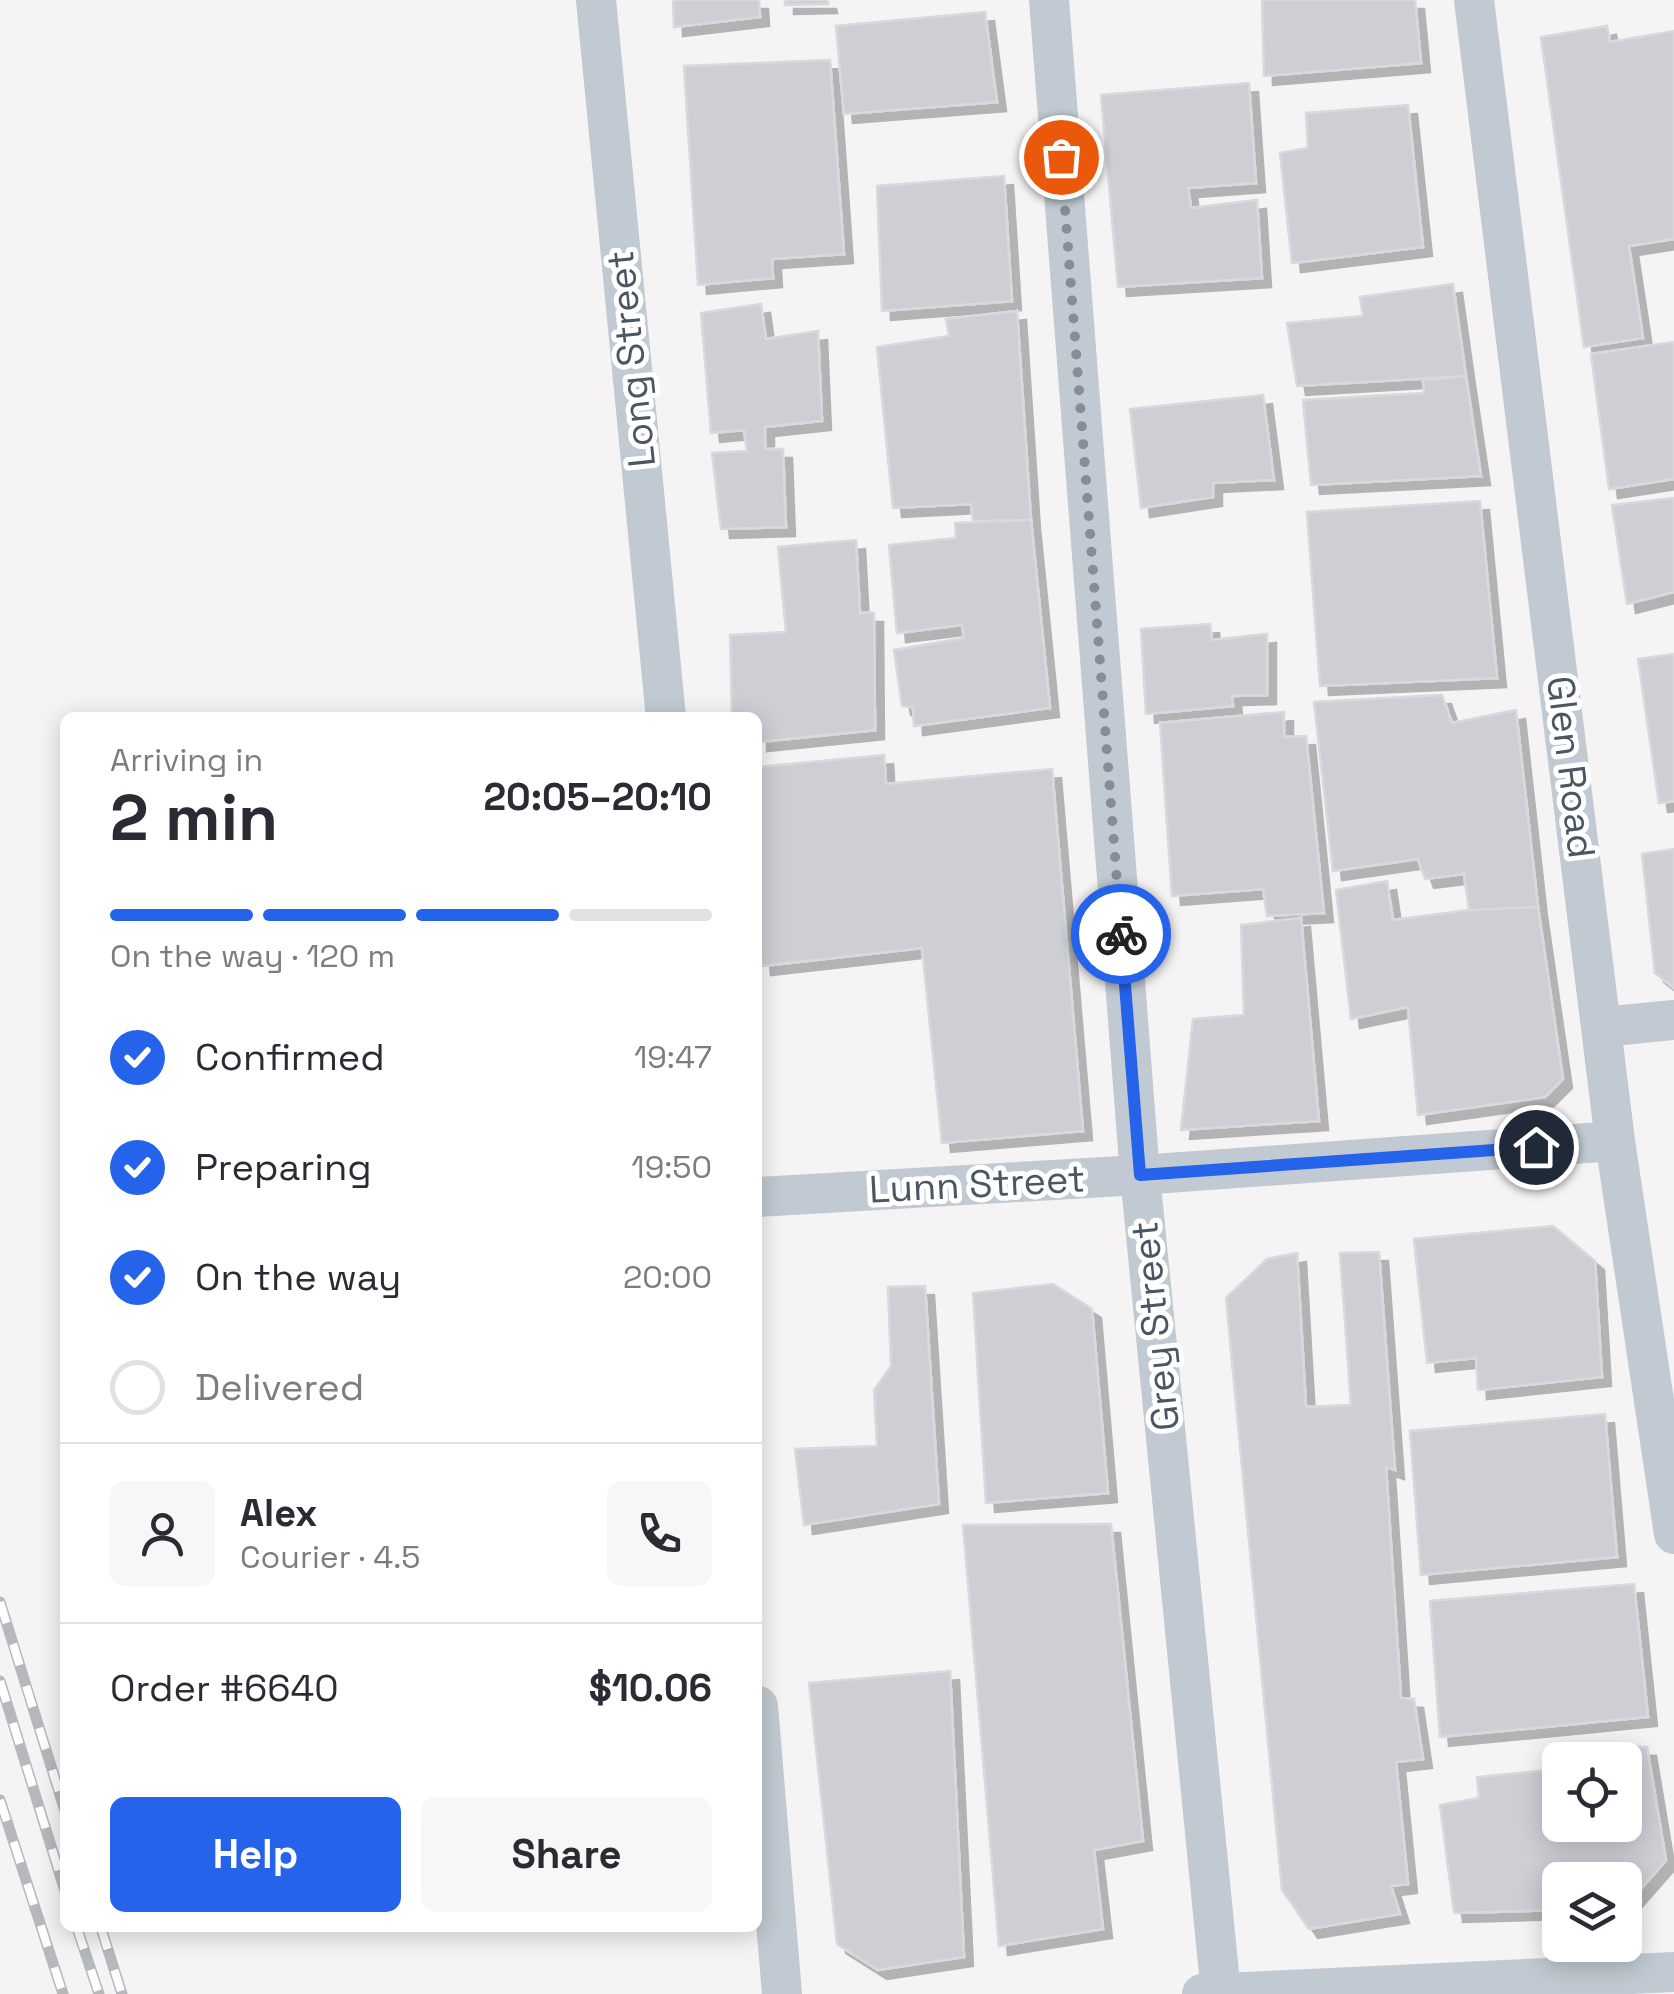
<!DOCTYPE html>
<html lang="en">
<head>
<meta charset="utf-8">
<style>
  :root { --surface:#fff; --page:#f7f7f7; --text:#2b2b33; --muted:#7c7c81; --line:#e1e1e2; --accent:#2563eb }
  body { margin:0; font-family:"Space Grotesk",sans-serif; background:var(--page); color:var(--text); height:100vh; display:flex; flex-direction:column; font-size:38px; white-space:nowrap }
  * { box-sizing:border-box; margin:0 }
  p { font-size:32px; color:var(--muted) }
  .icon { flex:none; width:55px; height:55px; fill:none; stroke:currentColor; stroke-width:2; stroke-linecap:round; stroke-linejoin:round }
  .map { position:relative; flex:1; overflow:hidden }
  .details { position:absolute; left:60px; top:712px; width:702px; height:1220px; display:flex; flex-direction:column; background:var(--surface); border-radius:15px; box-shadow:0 5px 25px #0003 }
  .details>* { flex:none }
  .buttons { position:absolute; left:1542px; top:1742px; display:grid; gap:20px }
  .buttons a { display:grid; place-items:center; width:100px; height:100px; border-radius:15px; background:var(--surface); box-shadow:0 5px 25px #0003; font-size:50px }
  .pin { position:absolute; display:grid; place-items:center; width:85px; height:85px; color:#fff; margin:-42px; border:5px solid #fff; border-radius:50%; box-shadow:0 2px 10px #0007 }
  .courier { position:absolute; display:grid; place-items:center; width:100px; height:100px; margin:-50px; border:8px solid #2563eb; border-radius:50%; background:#fff; color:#222; box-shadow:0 2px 12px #0007 }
  .headline em { font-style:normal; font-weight:600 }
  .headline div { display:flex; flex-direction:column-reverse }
  .headline { display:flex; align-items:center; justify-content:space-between; height:170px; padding:0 50px }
  h1 { font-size:65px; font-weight:600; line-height:75px }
  .bar { display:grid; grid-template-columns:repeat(4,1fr); gap:15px 10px; align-content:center; height:120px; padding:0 50px }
  .bar i { height:12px; border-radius:8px; background:var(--line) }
  .bar .current { background:var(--accent) }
  .bar p { grid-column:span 4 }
  .line { display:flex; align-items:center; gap:25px; padding:0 50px; border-top:2px solid var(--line) }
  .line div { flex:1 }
  .round { display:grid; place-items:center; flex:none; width:105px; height:105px; border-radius:15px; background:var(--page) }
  ol { padding:0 50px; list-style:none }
  li { display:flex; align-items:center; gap:30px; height:110px }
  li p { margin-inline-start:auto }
  li .icon { padding:10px; border-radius:50%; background:var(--accent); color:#fff; stroke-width:4 }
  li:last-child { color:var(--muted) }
  li i { width:55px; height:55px; border:5px solid var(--line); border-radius:50% }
  .cta { display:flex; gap:20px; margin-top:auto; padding:20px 50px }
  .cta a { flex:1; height:115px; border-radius:15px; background:var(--accent); color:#fff; font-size:40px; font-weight:600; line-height:115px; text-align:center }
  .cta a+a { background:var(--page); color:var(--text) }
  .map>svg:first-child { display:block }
  .building { fill:#cdcfd5; stroke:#d7d9de; stroke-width:2.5; filter:url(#shadow) }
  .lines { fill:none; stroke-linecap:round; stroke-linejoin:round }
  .minor { stroke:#c1cad2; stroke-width:40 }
  .rail-casing { stroke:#b5b8bd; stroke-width:11 }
  .rail { stroke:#fff; stroke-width:8; stroke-dasharray:22; stroke-linecap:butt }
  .done { stroke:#868d94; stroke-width:10; stroke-dasharray:0 18 }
  .route { stroke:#2563eb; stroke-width:12 }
  .labels { text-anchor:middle; stroke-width:10; stroke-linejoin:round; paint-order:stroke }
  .street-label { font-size:38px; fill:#4a5661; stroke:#fff }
</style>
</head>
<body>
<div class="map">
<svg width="1674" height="1994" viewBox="0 0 1674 1994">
  <defs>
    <filter id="shadow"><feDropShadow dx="9" dy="9" stdDeviation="0" flood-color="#0004"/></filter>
  </defs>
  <rect width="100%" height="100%" fill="#f5f3f3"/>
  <path class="building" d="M673 0H759L760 17 674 27Z
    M785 0H827L828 4 785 5Z
    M1262 0H1415L1421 63 1264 76Z
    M985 12 997 102 844 114 836 26Z
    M1607 26 1610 42 1674 31V239L1629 246 1643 338 1584 347 1541 37Z
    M830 60 844 254 772 259 773 278 698 285 684 66Z
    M1249 83 1256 183 1188 188 1191 208 1257 200 1262 278 1118 287 1101 95Z
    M1408 105 1423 247 1292 263 1280 153 1308 148 1306 113Z
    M1004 176 1012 301 882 311 877 186Z
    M1453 284 1466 376 1297 386 1287 323 1363 316 1360 297Z
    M761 304 766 339 818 331 822 421 765 427V449H783L786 527 721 529 712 453 747 451 744 430 711 433 701 313Z
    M1017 311 1031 520 973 521 971 504 893 508 877 347 949 336 946 319Z
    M1674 342V479L1609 489 1591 354Z
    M1466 376 1481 476 1311 485 1303 400 1424 393 1423 380Z
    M1263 395 1274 480 1213 483V497L1141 508 1130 409Z
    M1674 498V592L1627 604 1612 505Z
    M1480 501 1497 678 1320 686 1307 512Z
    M1031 520 1050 708 914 726 913 707 902 706 894 650 964 638 962 625 897 633 889 545 956 538 955 523Z
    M856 540 860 613H874L875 730 758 742V718H732L730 635 786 632 778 547Z
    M1210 624 1212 640 1267 634V695L1232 696 1233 706 1146 714 1141 629Z
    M1674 654V801L1659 803 1638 659Z
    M1442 695 1452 723 1516 710 1538 907 1469 910 1464 874 1425 879 1418 859 1333 871 1314 702Z
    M1284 712V737L1306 736 1324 913 1267 916 1263 889 1172 896 1160 723Z
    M884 755 886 784 1052 769 1083 1131 942 1143 922 948 762 966 758 921V767Z
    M1674 849V988L1655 973 1642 854Z
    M1387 881 1393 920 1469 910 1538 907 1563 1079 1545 1097 1418 1115 1408 1007 1351 1019 1336 890Z
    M1301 918 1319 1121 1181 1130 1193 1019 1244 1015 1241 925Z
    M1553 1226 1595 1261 1602 1377 1478 1390 1476 1358 1427 1363 1414 1239Z
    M1379 1252 1395 1470 1386 1467 1401 1698 1414 1699 1423 1759 1396 1762 1408 1884 1391 1886 1400 1914 1309 1929 1282 1890 1226 1298 1267 1259 1297 1253 1306 1407 1351 1405 1340 1253Z
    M1053 1284 1092 1309 1108 1493 986 1503 973 1293Z
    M925 1286 939 1504 804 1525 795 1449 877 1446 874 1390 891 1366 888 1287Z
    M1605 1414 1617 1557 1421 1575 1410 1431Z
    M1111 1524 1143 1841 1094 1850 1103 1929 999 1946 963 1525Z
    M1634 1584 1648 1717 1440 1737 1430 1601Z
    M950 1671 964 1957 878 1970 837 1944 809 1683Z
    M1567 1745 1647 1747 1666 1860 1625 1907V1880H1560V1910L1454 1913 1440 1805 1479 1798 1477 1777 1560 1769V1825H1625V1760H1569Z"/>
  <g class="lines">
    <path class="minor" d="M596 0 666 718
      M1049 0 1140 1175 1221 1994
      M1474 0 1615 1141 1674 1534
      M1603 1027 1674 1020
      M758 1197 1140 1175 1615 1141
      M758 1706 782 1994
      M1202 1994 1674 1972"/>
    <g class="rail-casing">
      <path id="rail" d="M0 1602 65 1811
        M0 1681 65 1891
        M0 1800 63 1994
        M77 1928 99 1994
        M101 1928 122 1994"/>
    </g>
    <use href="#rail" class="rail"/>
  </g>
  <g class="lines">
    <path class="done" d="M1061 157 1121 934"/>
    <path class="route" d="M1121 934 1140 1175 1536 1147"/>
  </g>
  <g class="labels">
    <g class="street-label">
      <text transform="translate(631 359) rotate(-96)" y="13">Long Street</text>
      <text transform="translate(1571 767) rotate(83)" y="13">Glen Road</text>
      <text transform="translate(977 1184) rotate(-3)" y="13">Lunn Street</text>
      <text transform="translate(1155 1326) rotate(-96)" y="13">Grey Street</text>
    </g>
  </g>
</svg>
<div class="buttons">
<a><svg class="icon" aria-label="locate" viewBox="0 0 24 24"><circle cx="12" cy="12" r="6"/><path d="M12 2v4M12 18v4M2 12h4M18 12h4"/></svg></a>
<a><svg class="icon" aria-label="layers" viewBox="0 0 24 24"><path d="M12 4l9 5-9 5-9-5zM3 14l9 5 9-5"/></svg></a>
</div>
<div class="pin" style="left:1061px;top:157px;background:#ea580c"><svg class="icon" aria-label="bag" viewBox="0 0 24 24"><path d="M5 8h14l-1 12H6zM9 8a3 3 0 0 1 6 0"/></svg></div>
<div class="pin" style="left:1536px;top:1147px;background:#1f2937"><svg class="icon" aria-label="home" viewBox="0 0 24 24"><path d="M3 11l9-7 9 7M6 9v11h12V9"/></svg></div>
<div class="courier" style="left:1121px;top:934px"><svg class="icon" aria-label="bike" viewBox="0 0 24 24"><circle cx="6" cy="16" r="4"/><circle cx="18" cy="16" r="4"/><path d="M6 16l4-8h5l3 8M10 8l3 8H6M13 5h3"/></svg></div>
<section class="details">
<div class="headline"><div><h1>2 min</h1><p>Arriving in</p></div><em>20:05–20:10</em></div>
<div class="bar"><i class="current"></i><i class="current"></i><i class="current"></i><i></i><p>On the way · 120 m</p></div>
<ol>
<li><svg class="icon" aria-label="check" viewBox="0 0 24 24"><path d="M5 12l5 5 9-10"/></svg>Confirmed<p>19:47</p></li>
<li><svg class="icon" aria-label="check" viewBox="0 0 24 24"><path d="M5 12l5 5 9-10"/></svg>Preparing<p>19:50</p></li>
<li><svg class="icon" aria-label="check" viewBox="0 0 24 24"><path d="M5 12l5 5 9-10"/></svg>On the way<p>20:00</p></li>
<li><i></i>Delivered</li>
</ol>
<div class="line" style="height:180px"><a class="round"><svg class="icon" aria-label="person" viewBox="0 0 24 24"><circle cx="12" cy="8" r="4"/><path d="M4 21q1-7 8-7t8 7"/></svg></a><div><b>Alex</b><p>Courier · 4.5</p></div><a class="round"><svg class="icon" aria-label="phone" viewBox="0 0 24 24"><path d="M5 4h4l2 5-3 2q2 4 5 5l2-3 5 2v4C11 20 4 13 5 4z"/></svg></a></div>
<div class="line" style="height:130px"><div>Order #6640</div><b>$10.06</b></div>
<div class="cta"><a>Help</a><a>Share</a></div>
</section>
</div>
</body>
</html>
